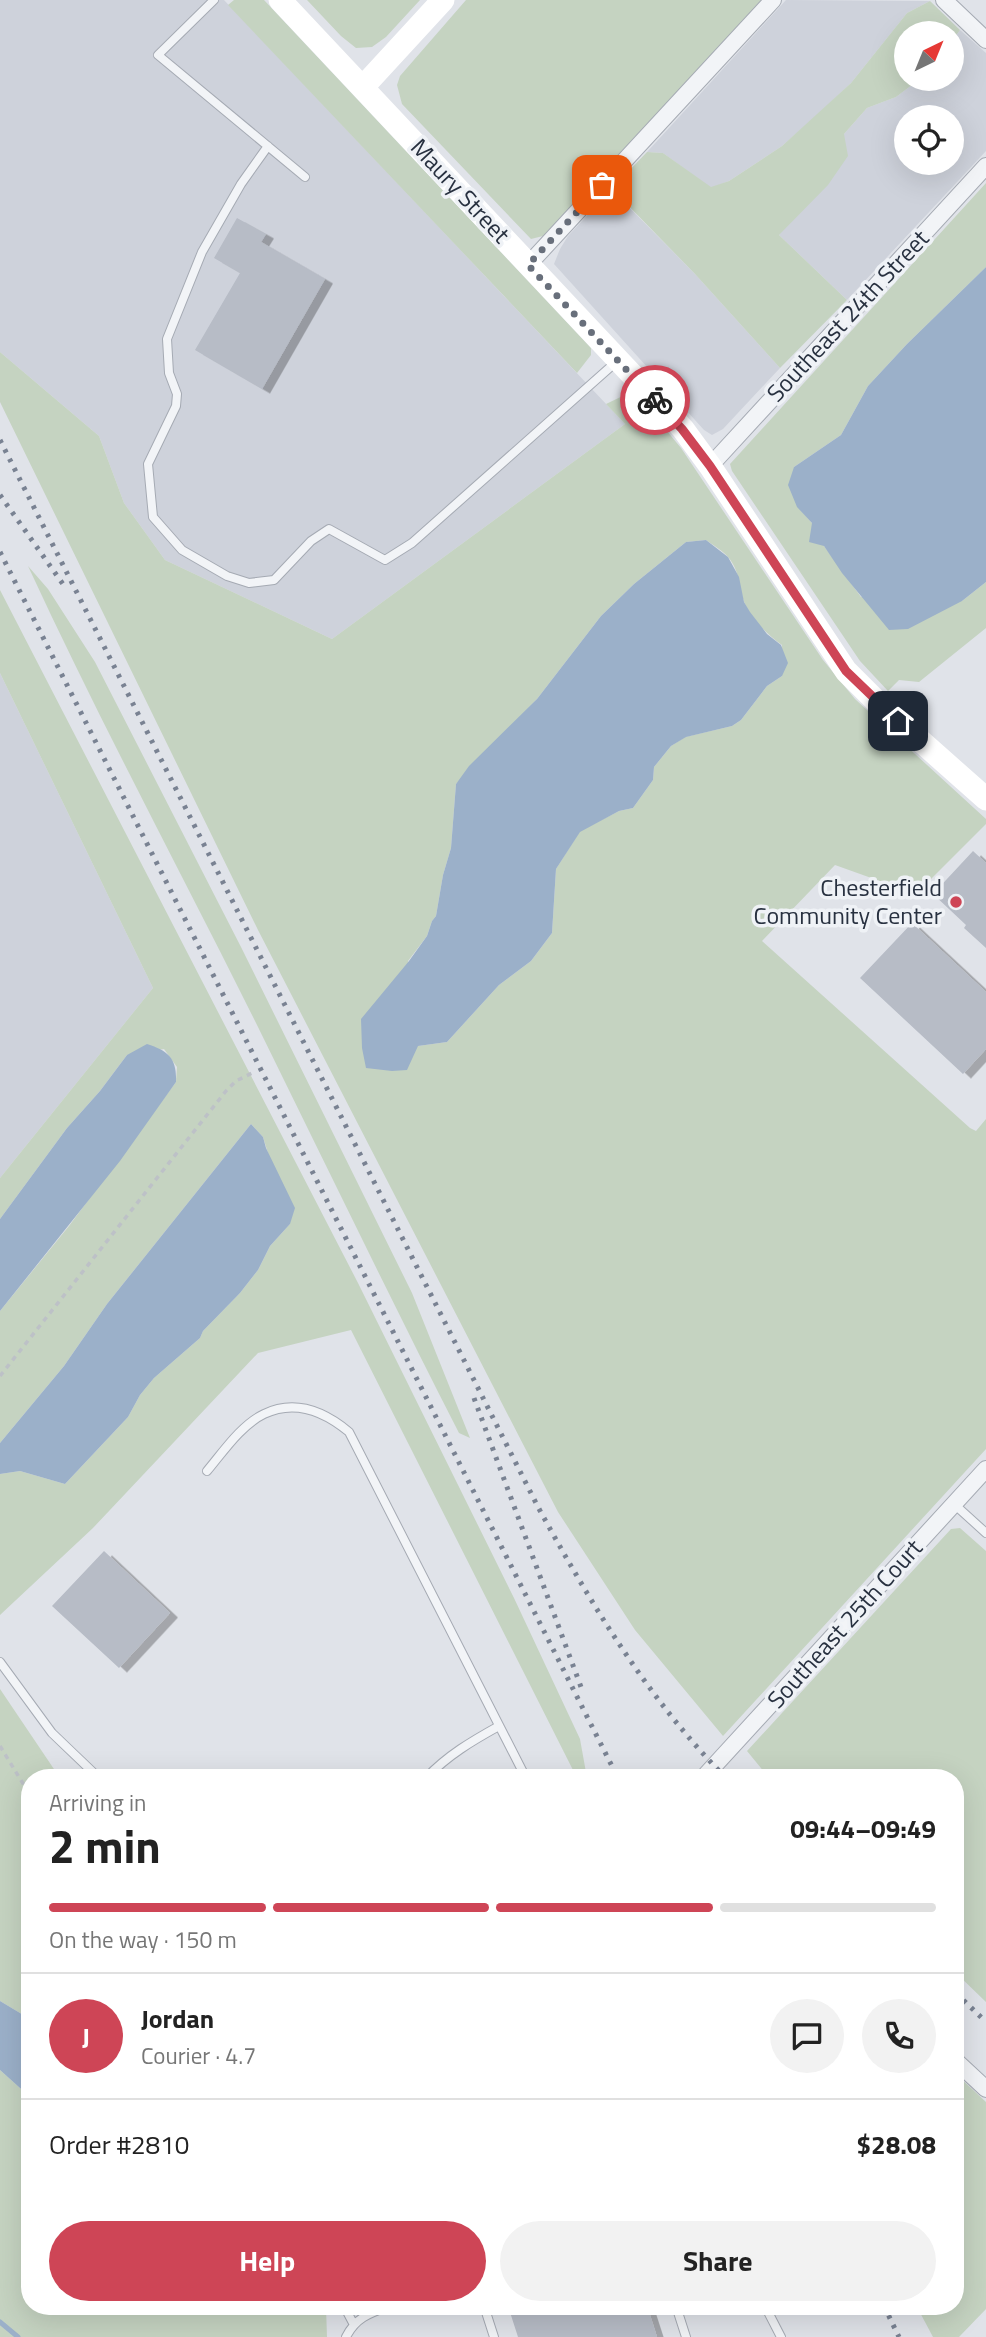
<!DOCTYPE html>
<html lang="en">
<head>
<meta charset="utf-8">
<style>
  :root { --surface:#fff; --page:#f2f2f2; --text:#222; --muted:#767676; --line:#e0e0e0; --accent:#ce4556 }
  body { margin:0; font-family:"Titillium Web",sans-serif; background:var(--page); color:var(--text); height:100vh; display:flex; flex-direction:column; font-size:26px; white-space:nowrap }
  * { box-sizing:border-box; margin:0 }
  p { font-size:23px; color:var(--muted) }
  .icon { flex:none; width:38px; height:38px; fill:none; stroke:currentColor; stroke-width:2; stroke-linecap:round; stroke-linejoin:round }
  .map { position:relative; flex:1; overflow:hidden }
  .details { position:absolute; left:21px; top:1769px; width:943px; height:546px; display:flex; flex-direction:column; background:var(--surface); border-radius:28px; box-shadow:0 7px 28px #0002 }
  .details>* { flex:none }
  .needle { width:46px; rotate:43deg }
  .controls { position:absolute; left:894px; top:21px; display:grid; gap:14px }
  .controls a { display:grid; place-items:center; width:70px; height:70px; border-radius:50%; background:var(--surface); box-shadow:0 7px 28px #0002; font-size:35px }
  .pin { position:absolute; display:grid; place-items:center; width:60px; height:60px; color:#fff; margin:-30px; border-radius:14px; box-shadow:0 4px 10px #0006 }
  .courier { position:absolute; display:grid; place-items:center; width:70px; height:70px; margin:-35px; border:5px solid #ce4556; border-radius:50%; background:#fff; color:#222; box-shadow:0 2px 9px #0007 }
  .head em { font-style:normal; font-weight:700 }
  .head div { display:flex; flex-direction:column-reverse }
  .head { display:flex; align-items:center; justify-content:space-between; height:119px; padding:0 28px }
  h1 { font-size:46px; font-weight:700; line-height:52px }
  .bar { display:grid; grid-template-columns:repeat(4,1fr); gap:10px 7px; align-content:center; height:84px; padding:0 28px }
  .bar i { height:9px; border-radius:5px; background:var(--line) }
  .bar .current { background:var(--accent) }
  .bar p { grid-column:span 4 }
  .line { display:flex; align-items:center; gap:18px; padding:0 28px; border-top:2px solid var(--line) }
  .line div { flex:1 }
  .round { display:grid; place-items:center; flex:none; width:74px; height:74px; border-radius:37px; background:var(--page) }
  .button { display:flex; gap:14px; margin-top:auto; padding:14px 28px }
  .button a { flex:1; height:80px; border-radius:42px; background:var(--accent); color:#fff; font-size:28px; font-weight:700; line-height:80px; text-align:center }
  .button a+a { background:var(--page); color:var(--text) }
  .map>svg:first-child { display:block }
  .built { fill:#ced2db; fill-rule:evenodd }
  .green { fill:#c5d3c1; fill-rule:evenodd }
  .water { fill:#9bb0c9 }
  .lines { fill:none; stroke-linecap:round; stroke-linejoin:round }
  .stream { stroke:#9bb0c9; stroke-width:5 }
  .building { fill:#b7bcc6; filter:url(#shadow) }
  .lane-casing { stroke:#a5aab3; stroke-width:10 }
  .street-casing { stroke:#a5aab3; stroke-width:18 }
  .path { stroke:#bdc1c7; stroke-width:3.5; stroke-dasharray:5 5; stroke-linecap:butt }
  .lane { stroke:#f2f4f7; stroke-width:8 }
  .street { stroke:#f2f4f7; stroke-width:16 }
  .secondary { stroke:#fff; stroke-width:23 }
  .rail { stroke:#798292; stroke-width:5; stroke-dasharray:3.5 7; stroke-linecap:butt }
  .done { stroke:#686f7b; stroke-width:7; stroke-dasharray:0 12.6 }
  .route { stroke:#ce4556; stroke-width:9 }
  .poi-dot { fill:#ce4556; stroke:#eff2f6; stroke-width:2.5 }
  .labels { text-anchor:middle; stroke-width:7; stroke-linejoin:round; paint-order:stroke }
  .street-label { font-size:24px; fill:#283140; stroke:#eff2f6 }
  .poi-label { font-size:24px; fill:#283140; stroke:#eff2f6; text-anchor:end }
</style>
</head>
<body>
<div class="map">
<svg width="986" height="2337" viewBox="0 0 986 2337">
  <defs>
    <filter id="shadow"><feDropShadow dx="8" dy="4.5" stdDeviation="0" flood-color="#0004"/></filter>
  </defs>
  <rect width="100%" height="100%" fill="#e0e3e9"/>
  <path class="built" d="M0 0H224L625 424 332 639 165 560 124 503 99 436 0 352Z
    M786 0 930 1 907 13 851 83 815 117 782 146 729 181 711 188 663 153 647 152Z
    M960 30 986 53V151L847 300 779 235 844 134 867 108 896 97 920 79H952V41ZM906 117H952V163H906Z
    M621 179 617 195 695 274 780 368 723 429 712 435 704 430 554 264 560 249 568 236Z
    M0 673 153 988 0 1178Z"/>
  <path class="green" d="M234 0H264L591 348V355L577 373 228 5Z
    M307 0H420L386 37 372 47 356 48 341 36Z
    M466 0H762L551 230 543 236 531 239 402 104 397 85 400 76Z
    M930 1 960 30 952 41V33H906V79H920L896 97 867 108 844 134 848 156 828 185 779 235 847 300 780 368 695 274 617 194 621 179 647 152 663 153 711 187 729 181 782 146 851 83 907 13Z
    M986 183V267L907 344 868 386 841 435 794 467 797 506 812 523 824 546 861 597 962 601 986 582V628L919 682 899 680 888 691 860 661 732 471 730 464Z
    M0 352 99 436 124 503 165 560 332 639 625 424 606 404 631 392 657 419 681 448 823 660 855 699 986 819V824L916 894 835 865 762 941 970 1128 976 1131 986 1119V1449L723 1736 635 1630 558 1512 258 930 0 402ZM706 540C713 545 723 551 728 557 740 570 739 589 745 604 752 620 767 634 782 645V676L767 686 741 720 732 726 685 737 671 746 654 767 653 780 633 808 619 811 580 831 556 869 552 933 531 961 499 985 447 1042 418 1046 408 961 427 936 432 921 436 916 443 875 451 848 456 784 537 699 601 616 634 584 686 542Z
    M28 566 48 589 95 662 241 947 412 1293 470 1438 459 1433C390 1298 324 1161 257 1025 181 872 100 722 28 566Z
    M0 590 358 1283 514 1598 580 1739 587 1778H577L351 1330 258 1353 93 1528 0 1615V1474L20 1471 65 1484 128 1417 140 1395 154 1378 200 1338 203 1331 240 1293 258 1270 270 1246 290 1224 263 1137 251 1124 107 1304 64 1366 0 1443V1311L69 1226 176 1082 177 1067 164 1049 127 1055 100 1091 67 1128 0 1219V1178L153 988 0 673Z
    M960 1528 986 1551V2002L956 1973V1778H769L747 1751 951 1529Z
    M0 1689 60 1778H30V2019L0 2001Z
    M0 2070 30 2097V2306L326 2307 327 2337H0Z
    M956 2074 986 2102V2309L959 2337H933L917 2307 956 2306Z"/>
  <path class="water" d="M986 267V582L962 601 908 629 889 630 842 573 824 546 809 542 812 523 797 507 788 485 794 467 841 435 868 386 907 344Z
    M706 540 728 557 739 577 744 602 750 612 767 634 781 645 788 663 782 676 767 686 741 720 732 726 686 737 671 746 654 767 653 780 633 808 619 811 580 832 556 869 552 933 531 961 499 985 447 1042 418 1046 407 1070 392 1071 366 1068 362 1048 361 1019 409 961 427 936 432 921 436 916 443 875 451 848 456 784 469 766 537 699 601 616 634 584 686 542Z
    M147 1044C169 1051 177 1059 176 1082L120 1161 0 1311V1219L67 1128 100 1091 127 1055Z
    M251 1124 263 1137 266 1148 295 1208 290 1224 270 1246 258 1270 240 1293 203 1331 200 1338 154 1378 140 1395 128 1417 65 1484 20 1471 0 1474V1443L64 1366 107 1304Z
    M0 2001 30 2019V2097L0 2070Z"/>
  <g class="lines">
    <path class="stream" d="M0 2322 18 2337"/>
  </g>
  <path class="building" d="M237 218 266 234 261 242 325 279 262 389 195 350 240 273 214 258Z
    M973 851 986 863V948L964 928 966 925 933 894Z
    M912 923 986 992V1049L963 1074 860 978Z
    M104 1551 170 1613 119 1668 52 1606Z
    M508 2306H647L657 2337H518Z"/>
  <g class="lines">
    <g class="lane-casing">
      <path id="lane" d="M214 0 158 55 305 177
        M268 146 241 184 202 252 167 339 169 373 177 394 176 406 148 464 153 517 182 550 227 576 249 583 274 580 311 541 329 529 385 560 412 543 616 362
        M207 1471C223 1452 241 1425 264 1414 295 1399 325 1412 349 1432L526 1778
        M954 1504 986 1533
        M0 1662 52 1733 99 1778
        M426 1778C448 1755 472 1741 499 1726
        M344 2306 353 2323
        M484 2306 494 2337
        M676 2306 686 2337
        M765 2306 781 2337
        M346 2337C356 2317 370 2313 390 2306"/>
    </g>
    <g class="street-casing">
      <path id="street" d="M944 0 986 40
        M528 265 773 0
        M710 466 986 166
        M703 1778 986 1469
        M956 2061 986 2089"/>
    </g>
    <path class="path" d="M0 1376 226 1091 236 1081 252 1073
      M0 1746 30 1795"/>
    <use href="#lane" class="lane"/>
    <use href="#street" class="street"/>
    <path class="secondary" d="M280 0 683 429 710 466 846 671 878 703 986 799
      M363 87 443 0"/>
    <path class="rail" d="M0 440 538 1507C591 1604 648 1699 726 1778
      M0 495 65 587
      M0 552 618 1778
      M474 1398 581 1687
      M956 1993 986 2022
      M884 2306 899 2337"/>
  </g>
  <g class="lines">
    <path class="done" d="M602 185 528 265 655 400"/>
    <path class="route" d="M655 400 682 429 710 466 846 671 898 721"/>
  </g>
  <circle class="poi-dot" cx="956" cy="902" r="7"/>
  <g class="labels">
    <g class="street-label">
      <text transform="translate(460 191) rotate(47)" y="8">Maury Street</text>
      <text transform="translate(848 316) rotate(-47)" y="8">Southeast 24th Street</text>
      <text transform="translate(845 1624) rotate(-48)" y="8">Southeast 25th Court</text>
    </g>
    <g class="poi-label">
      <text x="942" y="896">Chesterfield<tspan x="942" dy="28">Community Center</tspan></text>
    </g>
  </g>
</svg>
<div class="controls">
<a><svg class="needle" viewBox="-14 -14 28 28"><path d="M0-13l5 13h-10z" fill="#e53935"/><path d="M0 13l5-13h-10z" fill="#767676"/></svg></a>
<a><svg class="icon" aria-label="locate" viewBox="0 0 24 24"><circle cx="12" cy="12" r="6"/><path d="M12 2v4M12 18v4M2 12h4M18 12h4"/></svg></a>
</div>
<div class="pin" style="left:602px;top:185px;background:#ea580c"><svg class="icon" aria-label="bag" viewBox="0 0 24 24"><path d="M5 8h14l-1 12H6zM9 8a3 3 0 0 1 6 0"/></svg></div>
<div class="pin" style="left:898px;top:721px;background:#1f2937"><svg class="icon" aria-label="home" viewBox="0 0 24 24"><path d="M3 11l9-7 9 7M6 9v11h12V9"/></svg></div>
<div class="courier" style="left:655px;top:400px"><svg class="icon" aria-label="bike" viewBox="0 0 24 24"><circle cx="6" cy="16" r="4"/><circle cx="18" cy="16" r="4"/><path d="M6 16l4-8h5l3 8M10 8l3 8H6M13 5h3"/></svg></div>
<section class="details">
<div class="head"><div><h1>2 min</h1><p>Arriving in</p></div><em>09:44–09:49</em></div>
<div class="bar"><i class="current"></i><i class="current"></i><i class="current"></i><i></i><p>On the way · 150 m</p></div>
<div class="line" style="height:126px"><b class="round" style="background:var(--accent);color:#fff">J</b><div><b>Jordan</b><p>Courier · 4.7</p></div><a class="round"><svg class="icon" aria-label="chat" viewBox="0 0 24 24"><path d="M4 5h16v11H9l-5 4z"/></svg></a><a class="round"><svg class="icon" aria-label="phone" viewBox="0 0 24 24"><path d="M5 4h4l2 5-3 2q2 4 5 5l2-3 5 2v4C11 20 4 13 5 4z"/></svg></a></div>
<div class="line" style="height:91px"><div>Order #2810</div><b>$28.08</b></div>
<div class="button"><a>Help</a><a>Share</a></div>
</section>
</div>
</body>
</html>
